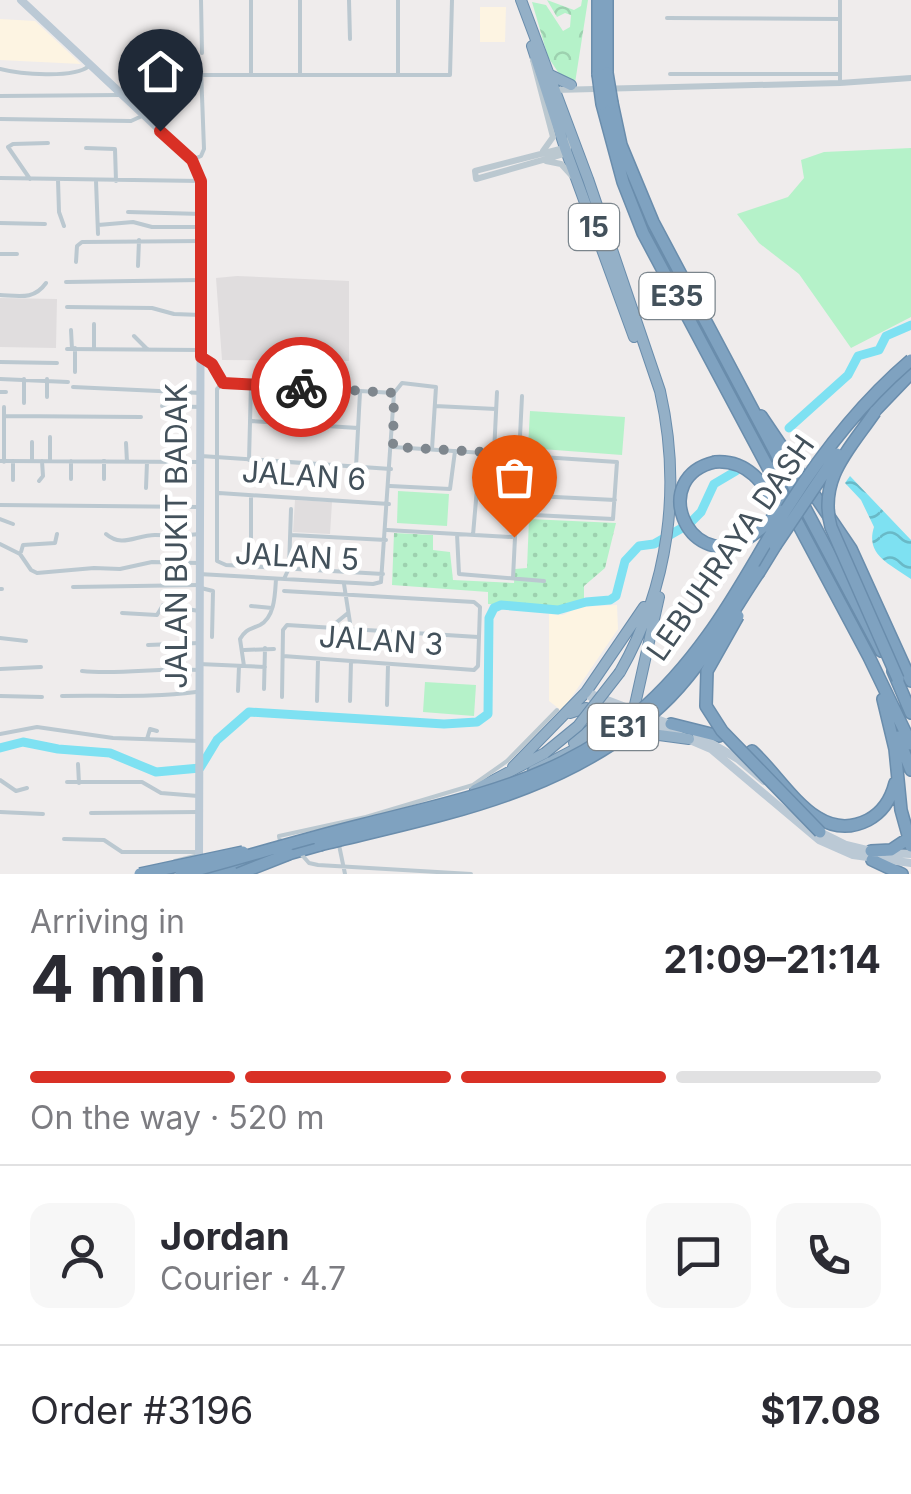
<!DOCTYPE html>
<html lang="en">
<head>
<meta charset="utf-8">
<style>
  :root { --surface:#fff; --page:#f7f7f7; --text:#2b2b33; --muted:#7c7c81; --line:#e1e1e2; --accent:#d93025 }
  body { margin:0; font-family:Inter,sans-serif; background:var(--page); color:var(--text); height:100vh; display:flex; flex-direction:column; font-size:38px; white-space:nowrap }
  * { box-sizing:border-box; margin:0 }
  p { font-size:32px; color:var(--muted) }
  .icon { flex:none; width:55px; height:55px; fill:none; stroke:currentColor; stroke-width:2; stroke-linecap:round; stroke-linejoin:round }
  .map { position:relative; height:874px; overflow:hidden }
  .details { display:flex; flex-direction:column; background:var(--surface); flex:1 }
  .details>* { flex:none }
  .pin { position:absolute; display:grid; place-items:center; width:85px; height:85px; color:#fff; margin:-102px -42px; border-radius:50% 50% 50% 0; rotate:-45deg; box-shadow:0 0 10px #0007 }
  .pin .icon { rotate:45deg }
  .courier { position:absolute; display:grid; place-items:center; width:100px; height:100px; margin:-50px; border:8px solid #d93025; border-radius:50%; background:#fff; color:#222; box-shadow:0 2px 12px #0007 }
  .headline em { font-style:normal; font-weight:700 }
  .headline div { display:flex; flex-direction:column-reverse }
  .headline { display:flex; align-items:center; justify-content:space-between; height:170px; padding:0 30px }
  h1 { font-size:65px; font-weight:700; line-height:75px }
  .bar { display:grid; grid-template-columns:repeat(4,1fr); gap:15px 10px; align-content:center; height:120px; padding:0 30px }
  .bar i { height:12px; border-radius:8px; background:var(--line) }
  .bar .selected { background:var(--accent) }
  .bar p { grid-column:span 4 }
  .line { display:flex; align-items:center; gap:25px; padding:0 30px; border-top:2px solid var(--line) }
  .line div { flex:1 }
  .round { display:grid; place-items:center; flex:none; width:105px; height:105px; border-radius:20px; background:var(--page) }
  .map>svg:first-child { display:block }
  .commercial { fill:#fdf4e2 }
  .education { fill:#e0ddde }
  .grass { fill:url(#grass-dots) }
  .forest { fill:url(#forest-crowns) }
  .green { fill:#b5f2c9 }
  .water { fill:url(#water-waves) }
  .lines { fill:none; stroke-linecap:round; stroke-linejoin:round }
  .river { stroke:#7ee1f2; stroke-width:9 }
  .trunk-casing { stroke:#6a8dac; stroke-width:12 }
  .motorway-casing { stroke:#6a8dac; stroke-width:14 }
  .minor { stroke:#bbc8d0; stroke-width:4 }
  .tertiary { stroke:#bbc8d0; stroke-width:6 }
  .secondary { stroke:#bbc9d5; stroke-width:8 }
  .trunk { stroke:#94b0c7; stroke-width:10 }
  .motorway { stroke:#7fa2c0; stroke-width:11 }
  .trunk-bridge-casing { stroke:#6a8dac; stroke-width:12; stroke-linecap:butt }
  .motorway-bridge-casing { stroke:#6a8dac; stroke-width:14; stroke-linecap:butt }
  .trunk-bridge { stroke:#94b0c7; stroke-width:10 }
  .motorway-bridge { stroke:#7fa2c0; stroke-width:11 }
  .done { stroke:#7f878e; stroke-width:10; stroke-dasharray:0 18 }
  .route { stroke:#d93025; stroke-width:12 }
  .labels { text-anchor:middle; stroke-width:10; stroke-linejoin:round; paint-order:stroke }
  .shield { fill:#fff; stroke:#7b858c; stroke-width:2.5 }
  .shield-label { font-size:28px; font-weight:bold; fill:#43515b }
  .street-label { font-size:30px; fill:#43515b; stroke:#fff }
</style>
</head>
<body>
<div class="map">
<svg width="911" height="874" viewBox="0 0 911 874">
  <defs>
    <pattern id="grass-dots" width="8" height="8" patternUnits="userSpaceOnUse" patternTransform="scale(2.5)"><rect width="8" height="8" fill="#b5f2c9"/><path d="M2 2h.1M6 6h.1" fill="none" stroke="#9dd1af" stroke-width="1.8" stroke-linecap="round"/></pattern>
    <pattern id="forest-crowns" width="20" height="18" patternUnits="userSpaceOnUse" patternTransform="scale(2.5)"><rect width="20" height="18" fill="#b5f2c9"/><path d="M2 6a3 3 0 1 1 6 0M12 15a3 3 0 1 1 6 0" fill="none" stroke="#9dd1af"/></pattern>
    <pattern id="water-waves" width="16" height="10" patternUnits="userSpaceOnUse" patternTransform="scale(2.5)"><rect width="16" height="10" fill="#7ee1f2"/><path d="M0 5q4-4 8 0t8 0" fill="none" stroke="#69b9c7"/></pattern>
  </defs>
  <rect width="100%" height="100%" fill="#efecec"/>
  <path class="commercial" d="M480 7H506L505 42H480Z
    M0 19 35 21 81 64 0 60Z
    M617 605 618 629 562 711 549 701V614L563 615 579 607Z"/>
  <path class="education" d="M237 276 349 281V361L222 360 216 278Z
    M0 298 57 299 56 348 0 347Z
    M295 500 332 502 330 534 293 532Z"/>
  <path class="grass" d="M529 519 616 523 605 568 584 586V600L557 607 488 604V592L392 585 394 533 433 535V550L450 552 453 580 514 583 515 569 527 568Z"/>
  <path class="forest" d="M547 0 574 10 581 6 582 0H588L575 83 564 81 548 57 532 2 546 5 563 31 570 27 571 15 565 13 557 17Z"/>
  <path class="green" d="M911 148V317L851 348 799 274 759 243 737 214 788 197 804 178 801 160 824 152Z
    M530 411 625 417 622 455 528 448Z
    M398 491 449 494 447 526 397 523Z
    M425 682 476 685 474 716 423 712Z"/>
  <path class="water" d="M850 476 911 540V579C890 564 865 555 874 527L861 500 845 483Z"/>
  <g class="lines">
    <path class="river" d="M789 428 848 375 858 356 879 350 886 336 911 325
      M0 748 23 742 58 749 110 753 156 772 200 768 217 740 249 712 444 724 477 722 488 714 489 618 494 608 501 605 558 610 586 602 610 600 616 596 625 561 639 546 654 544 689 524 701 512 714 484 736 471"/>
    <g class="trunk-casing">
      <path id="trunk" d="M521 0 588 179 660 391C682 488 669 586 620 672
        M532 46 565 148 634 337
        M548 74 571 85
        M634 709 659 597
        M570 713 586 708 595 714 597 721 591 729 574 743
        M629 731 689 739
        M513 767 586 692 644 607
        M533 771 593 740
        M475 790 545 753"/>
    </g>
    <g class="motorway-casing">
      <path id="motorway" d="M607 73V0
        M598 74V0
        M612 103 621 145 653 222 881 651
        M602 104 623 182 643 233 869 657 911 744
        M761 416 851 549 911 681
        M869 417 911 373
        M715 462C753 459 768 492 786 519
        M759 572 775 546
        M893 671 911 713
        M883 699 895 749 901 810 911 846
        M671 724 719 736
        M898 737 911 770
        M752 751C786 782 817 846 868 820 883 812 891 799 895 783
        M871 851 891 850 909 838
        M281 856 320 845
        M872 860 902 874
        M213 874 254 863"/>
    </g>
    <path class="minor" d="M201 0 202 53
      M251 0V74
      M300 0V74
      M349 0 350 39
      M398 0V75
      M840 0V83
      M667 18 840 19
      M0 69C19 74 74 79 89 66
      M670 74H840
      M202 75H450L452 0
      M0 96 119 95
      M0 119 131 121 142 116
      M86 148 115 149 116 181
      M192 160 201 156 204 149 201 69
      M0 178 200 181
      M30 179 8 147 13 144 48 143
      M58 180 59 212 64 226
      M96 181 98 234
      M128 212 202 214
      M0 223 45 224
      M98 225 133 222 152 227H202
      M0 254H17
      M76 262 77 246 82 242 202 241
      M138 266 139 240
      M66 282 201 280
      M0 295C20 296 34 300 46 283
      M67 307 152 308 174 314 201 315
      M71 330 72 349
      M134 336 147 349
      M75 348V372
      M94 348V324
      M67 349 201 350
      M201 357 212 364 223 383
      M0 362 57 363
      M0 379 68 382
      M24 379V403
      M223 383 217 389V561L226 565 383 574
      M224 383 394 393
      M73 387 201 393
      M0 392H6
      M394 393 402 383 436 387 432 449
      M47 397V379
      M162 406 201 407
      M435 406 496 409
      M5 416 141 417
      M252 421 297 424
      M311 425 358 428
      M50 437V461
      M126 443 127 462
      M393 447 617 462 613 519 514 514
      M494 453 497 392
      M201 456 391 469
      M249 460 251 384
      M0 461 200 462
      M32 461V442
      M71 461V479
      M104 461V479
      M4 462V407
      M356 467 360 392
      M13 480V461
      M39 481 43 476 42 461
      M390 486 450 489 455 451
      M146 488 147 462
      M219 493 389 504
      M515 495 615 500
      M251 496V556
      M0 505 198 507
      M0 519 13 524
      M387 530 512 537
      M106 534C122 548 136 535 155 535 170 535 184 536 199 534
      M457 534 459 574 544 581
      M291 535 386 540
      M473 535 479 465
      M0 544 20 554 31 570 37 573 94 568 120 569 152 562 199 563
      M21 552 23 545 55 543 57 534
      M199 574 373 584 381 582 394 393
      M513 578 522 396
      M284 579 289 568 291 509
      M344 584 351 629
      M73 587 199 585
      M201 588 213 591 212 637
      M0 589H2
      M251 606 272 608
      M122 613 157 615 163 605 199 611
      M332 626 348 613
      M0 638 26 641
      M148 645 199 643
      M244 650 274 649
      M283 656 474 670 478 666 480 607 474 602 284 591
      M199 664 265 667
      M244 666 240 639C246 629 249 630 260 625 275 617 275 594 276 579
      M0 669 41 667
      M82 671C121 675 161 667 199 670
      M264 689 265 648
      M238 691 239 666
      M0 696 42 697
      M62 696C107 695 151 698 196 692
      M282 697 283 630 287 625 478 637
      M317 701 318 661
      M350 701 351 661
      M387 705 388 665
      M0 734 37 727 113 738 199 741
      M147 739 150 729 157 731
      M78 764 79 783
      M0 780 16 791 27 788
      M67 782H142L161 793 198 796
      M0 812 43 814
      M91 813 198 812
      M64 839 104 840 122 852H199
      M280 841 279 836 366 817 473 785 507 761 557 710
      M339 845 345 874
      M302 855 309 863 318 865 471 874
      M175 861 199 855"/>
    <path class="tertiary" d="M533 60 553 137 543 151
      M555 90 840 83 911 78
      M564 148 475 171 476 179 567 153 570 137
      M546 161 561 164 572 176"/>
    <path class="secondary" d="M21 0 192 160 201 181 199 864
      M586 692 592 698 711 749 819 840 853 855 911 863
      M586 692 675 726
      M697 735 738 759 764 781
      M818 831 846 845 875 852
      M889 853 911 854"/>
    <use href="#trunk" class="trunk"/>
    <use href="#motorway" class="motorway"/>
    <g class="trunk-bridge-casing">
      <path id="trunk-bridge" d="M545 753 578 726 620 672"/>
    </g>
    <g class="motorway-bridge-casing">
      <path id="motorway-bridge" d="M607 73 612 103
        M598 74 602 104
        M875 412C849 450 818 479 831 527L898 679
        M715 462C649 477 687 570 743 541 757 534 769 521 780 511
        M775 546 837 454
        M738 616 707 671 706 706 722 731 820 832
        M320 845C445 814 576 792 670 697 705 661 731 614 759 572
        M140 874 243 852
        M181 874C242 858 303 839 365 824 514 787 613 767 708 635 738 594 761 548 789 505 822 453 864 400 911 360
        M238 874 289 854"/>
    </g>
    <use href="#trunk-bridge" class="trunk-bridge"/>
    <use href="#motorway-bridge" class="motorway-bridge"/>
  </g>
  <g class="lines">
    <path class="done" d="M301 387 394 393 393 447 518 454 514 537"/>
    <path class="route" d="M160 131 192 160 201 181V357L212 364 223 383 301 387"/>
  </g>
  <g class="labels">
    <g class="shield">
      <rect x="569" y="204" width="50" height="46" rx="8"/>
      <rect x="639.5" y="273" width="75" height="46" rx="8"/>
      <rect x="588" y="704" width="70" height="46" rx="8"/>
    </g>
    <g class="shield-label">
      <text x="594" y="237">15</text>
      <text x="677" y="306">E35</text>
      <text x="623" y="737">E31</text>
    </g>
    <g class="street-label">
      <text transform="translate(304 476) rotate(4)" y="10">JALAN 6</text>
      <text transform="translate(177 536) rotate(-90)" y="10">JALAN BUKIT BADAK</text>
      <text transform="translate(731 548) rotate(-55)" y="10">LEBUHRAYA DASH</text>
      <text transform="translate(297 557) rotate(3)" y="10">JALAN 5</text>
      <text transform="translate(381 641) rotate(4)" y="10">JALAN 3</text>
    </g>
  </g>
</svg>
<div class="pin" style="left:514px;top:537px;background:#ea580c"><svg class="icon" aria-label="bag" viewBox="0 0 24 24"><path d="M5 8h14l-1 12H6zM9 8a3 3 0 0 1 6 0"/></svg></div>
<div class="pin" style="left:160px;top:131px;background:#1f2937"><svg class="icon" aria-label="home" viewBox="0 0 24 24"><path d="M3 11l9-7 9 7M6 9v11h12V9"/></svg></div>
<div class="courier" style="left:301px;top:387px"><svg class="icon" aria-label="bike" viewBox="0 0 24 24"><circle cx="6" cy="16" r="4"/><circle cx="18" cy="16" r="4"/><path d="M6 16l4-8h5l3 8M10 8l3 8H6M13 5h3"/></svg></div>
</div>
<section class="details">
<div class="headline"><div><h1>4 min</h1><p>Arriving in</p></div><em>21:09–21:14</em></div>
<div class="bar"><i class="selected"></i><i class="selected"></i><i class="selected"></i><i></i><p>On the way · 520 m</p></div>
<div class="line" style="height:180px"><a class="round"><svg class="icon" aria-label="person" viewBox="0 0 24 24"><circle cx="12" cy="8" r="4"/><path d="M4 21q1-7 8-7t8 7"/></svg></a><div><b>Jordan</b><p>Courier · 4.7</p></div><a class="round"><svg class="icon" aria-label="chat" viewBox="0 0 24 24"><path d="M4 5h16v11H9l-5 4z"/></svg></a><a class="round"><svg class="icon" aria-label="phone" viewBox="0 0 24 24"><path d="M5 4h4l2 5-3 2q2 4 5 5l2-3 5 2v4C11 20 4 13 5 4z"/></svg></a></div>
<div class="line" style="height:130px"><div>Order #3196</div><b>$17.08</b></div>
</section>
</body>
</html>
